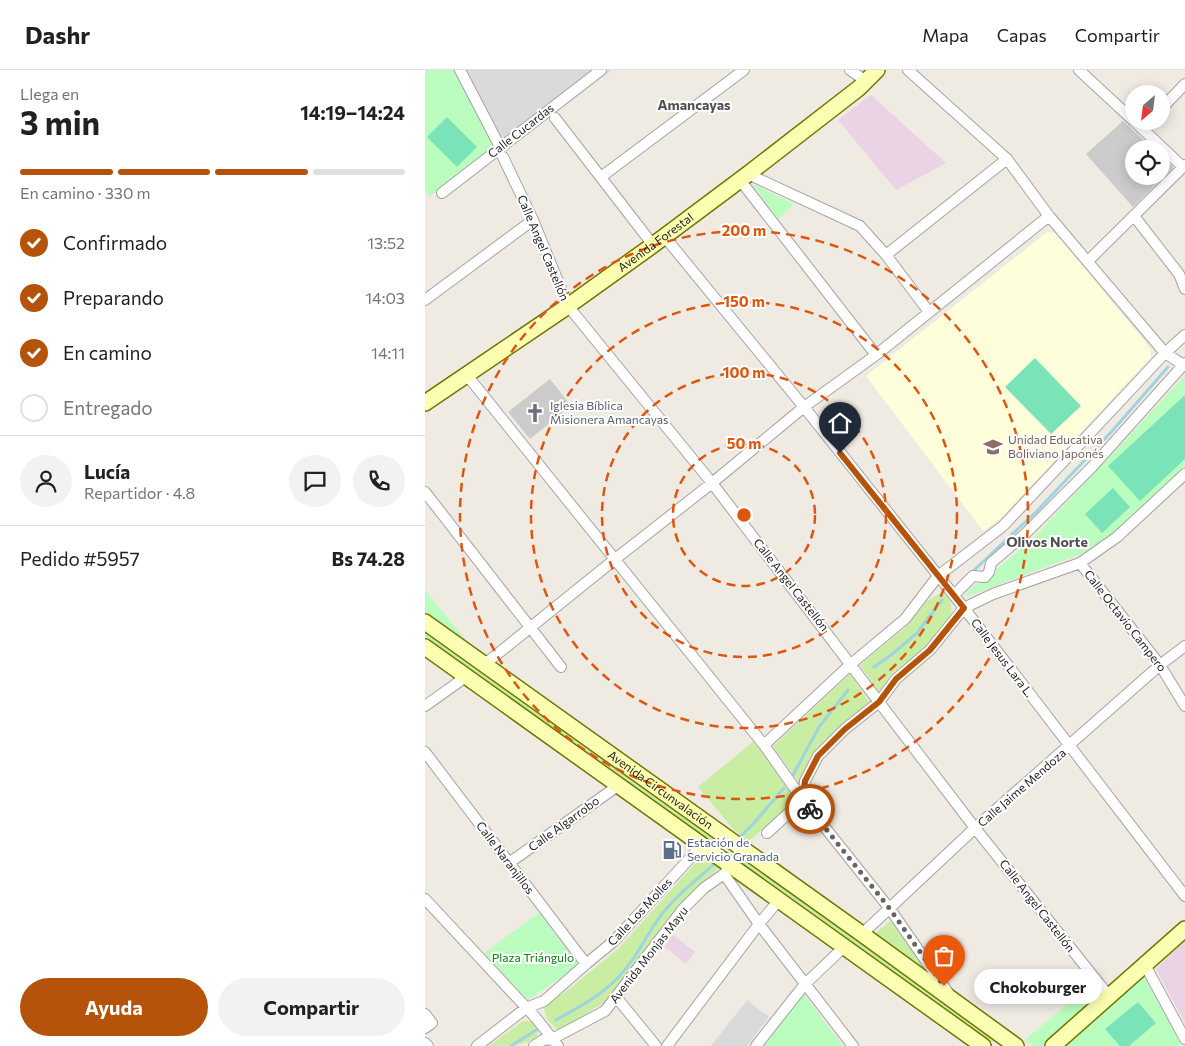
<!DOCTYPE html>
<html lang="es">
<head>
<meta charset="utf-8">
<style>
  :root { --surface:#fff; --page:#f2f2f2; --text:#202124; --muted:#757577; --line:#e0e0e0; --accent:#b45309 }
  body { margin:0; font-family:Commissioner,sans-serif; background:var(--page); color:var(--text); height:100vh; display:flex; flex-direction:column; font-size:19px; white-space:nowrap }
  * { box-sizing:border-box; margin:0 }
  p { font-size:16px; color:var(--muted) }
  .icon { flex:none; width:28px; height:28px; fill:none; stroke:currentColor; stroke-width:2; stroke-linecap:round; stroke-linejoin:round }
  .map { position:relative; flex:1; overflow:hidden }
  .details { display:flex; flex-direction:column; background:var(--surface); width:425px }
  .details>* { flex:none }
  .needle { width:32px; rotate:208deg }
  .fabs { position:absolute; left:700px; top:15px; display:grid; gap:10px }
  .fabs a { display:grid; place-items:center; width:45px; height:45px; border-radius:50%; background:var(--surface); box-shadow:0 2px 12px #0003; font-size:25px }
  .pin { position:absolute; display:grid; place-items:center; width:42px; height:42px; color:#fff; margin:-51px -21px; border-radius:50% 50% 50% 0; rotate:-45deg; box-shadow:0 0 5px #0007 }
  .pin .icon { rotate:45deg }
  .courier { position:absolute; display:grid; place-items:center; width:50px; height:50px; margin:-25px; border:4px solid #b45309; border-radius:50%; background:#fff; color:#222; box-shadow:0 1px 6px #0007 }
  .bubble { position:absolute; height:35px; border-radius:18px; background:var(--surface); box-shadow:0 2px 12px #0003; font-size:16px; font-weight:700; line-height:35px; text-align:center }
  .head em { font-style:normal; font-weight:700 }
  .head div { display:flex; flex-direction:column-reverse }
  .head { display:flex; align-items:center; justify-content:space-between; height:85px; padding:0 20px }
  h1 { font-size:32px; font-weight:700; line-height:38px }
  .bar { display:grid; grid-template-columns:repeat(4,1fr); gap:8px 5px; align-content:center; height:60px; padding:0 20px }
  .bar i { height:6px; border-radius:4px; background:var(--line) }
  .bar .current { background:var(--accent) }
  .bar p { grid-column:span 4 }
  .line { display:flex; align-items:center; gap:12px; padding:0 20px; border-top:1px solid var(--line) }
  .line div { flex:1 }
  .round { display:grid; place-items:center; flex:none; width:52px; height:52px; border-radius:26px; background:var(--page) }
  ol { padding:0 20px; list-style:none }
  li { display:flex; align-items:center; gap:15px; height:55px }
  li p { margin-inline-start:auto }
  li .icon { padding:5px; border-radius:50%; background:var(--accent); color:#fff; stroke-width:4 }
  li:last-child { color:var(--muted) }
  li i { width:28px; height:28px; border:2px solid var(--line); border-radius:50% }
  .primary-button { display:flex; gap:10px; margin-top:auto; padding:10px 20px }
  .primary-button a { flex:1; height:58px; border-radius:30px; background:var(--accent); color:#fff; font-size:20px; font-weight:700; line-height:58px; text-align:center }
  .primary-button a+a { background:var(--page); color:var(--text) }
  header { display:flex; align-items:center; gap:30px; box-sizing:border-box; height:70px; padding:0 25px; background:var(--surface); border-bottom:1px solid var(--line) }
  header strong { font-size:24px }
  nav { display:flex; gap:28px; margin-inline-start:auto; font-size:18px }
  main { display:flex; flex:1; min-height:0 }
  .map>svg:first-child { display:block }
  .residential { fill:#dbdada }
  .industrial { fill:#e9d3e5 }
  .education { fill:#fffedb }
  .religious { fill:#cbcbcb }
  .grass { fill:#caeda4 }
  .park { fill:#bbfdbe }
  .pitch { fill:#7ae4b8 }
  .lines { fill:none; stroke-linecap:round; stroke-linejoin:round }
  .stream { stroke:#9fd3e0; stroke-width:3 }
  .street-casing { stroke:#a4a4a4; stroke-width:12 }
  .secondary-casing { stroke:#6e7800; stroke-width:18 }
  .street { stroke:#fff; stroke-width:10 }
  .secondary { stroke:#fcfeb1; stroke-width:15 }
  .done { stroke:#666562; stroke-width:5; stroke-dasharray:0 9 }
  .route { stroke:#b45309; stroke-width:6 }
  .ring { fill:none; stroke:#de560d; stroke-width:2.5; stroke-dasharray:9 6 }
  .labels { text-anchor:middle; stroke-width:4; stroke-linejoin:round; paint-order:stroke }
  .street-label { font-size:12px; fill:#1d1d1d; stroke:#fff }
  .worship-label { font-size:12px; fill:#5b616d; stroke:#fff; text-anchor:start }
  .education-label { font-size:12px; fill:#785e54; stroke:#fff; text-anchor:start }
  .service-label { font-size:12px; fill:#4e5e75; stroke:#fff; text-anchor:start }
  .park-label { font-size:12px; fill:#04820b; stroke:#fff }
  .neighbourhood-label { font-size:14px; font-weight:bold; fill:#505050; stroke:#fff }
  .centre { fill:#de560d; stroke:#fff; stroke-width:2.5 }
  .ring-label { font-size:15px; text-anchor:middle; font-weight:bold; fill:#de560d; stroke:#fff; stroke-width:4; stroke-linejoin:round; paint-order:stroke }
</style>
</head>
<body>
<header>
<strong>Dashr</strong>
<nav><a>Mapa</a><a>Capas</a><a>Compartir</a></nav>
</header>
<main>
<section class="details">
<div class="head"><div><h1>3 min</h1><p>Llega en</p></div><em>14:19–14:24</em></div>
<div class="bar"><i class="current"></i><i class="current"></i><i class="current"></i><i></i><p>En camino · 330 m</p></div>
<ol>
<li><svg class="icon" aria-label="check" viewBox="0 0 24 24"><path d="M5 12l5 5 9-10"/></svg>Confirmado<p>13:52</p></li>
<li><svg class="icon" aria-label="check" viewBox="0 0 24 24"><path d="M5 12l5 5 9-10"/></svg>Preparando<p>14:03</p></li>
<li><svg class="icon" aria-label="check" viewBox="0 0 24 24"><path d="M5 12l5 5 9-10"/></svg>En camino<p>14:11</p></li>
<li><i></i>Entregado</li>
</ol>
<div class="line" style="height:90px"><a class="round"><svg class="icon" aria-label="person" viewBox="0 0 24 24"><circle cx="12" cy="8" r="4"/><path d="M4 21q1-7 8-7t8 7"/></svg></a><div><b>Lucía</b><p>Repartidor · 4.8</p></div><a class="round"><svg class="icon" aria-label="chat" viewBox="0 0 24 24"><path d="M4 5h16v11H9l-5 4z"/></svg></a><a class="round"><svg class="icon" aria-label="phone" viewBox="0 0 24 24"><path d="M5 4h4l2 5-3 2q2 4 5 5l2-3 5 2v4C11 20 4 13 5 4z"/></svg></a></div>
<div class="line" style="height:65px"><div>Pedido #5957</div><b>Bs 74.28</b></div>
<div class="primary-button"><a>Ayuda</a><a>Compartir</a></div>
</section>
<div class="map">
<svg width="760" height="976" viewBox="0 0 760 976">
  <rect width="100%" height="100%" fill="#efeae2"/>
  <path class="residential" d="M0 0H187L17 129 0 110Z
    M322 930 344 947 322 976H286Z"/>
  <path class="industrial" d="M446 25 521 93 471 120 413 50Z
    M248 865 270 882 261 894 239 876Z
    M760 871V953L731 899Z"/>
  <path class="education" d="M622 162 630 163 725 278 726 287 577 447 558 461 441 306Z"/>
  <path class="religious" d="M698 51 728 79H709V106H736V86L748 97 708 137 661 84Z
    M125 309 146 336 105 369 83 342Z"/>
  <path class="grass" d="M517 522C519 524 524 528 525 531 535 561 481 588 465 606 461 611 458 617 454 622L435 595 482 556 501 532Z
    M0 558 298 771 291 778 0 571Z
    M425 604 444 632 418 655 375 714 348 676Z
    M329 671 365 722 364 736 324 771 309 760 273 717Z
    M313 781 585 976C574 976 568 970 558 970L304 789Z
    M275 788H282L295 797 261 828 241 851 182 931 134 960C125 955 120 947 119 937L143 920 193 879Z
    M465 851 510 910 450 864Z
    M98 951H107L113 962C111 976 80 976 64 976Z"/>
  <path class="park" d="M0 0H28L68 76 4 127 0 119Z
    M326 113 369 134 353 149Z
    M760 306V396L685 466 661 482 540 527 543 521 604 473Z
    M0 520 42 571 0 541Z
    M114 843 154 895 103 930 59 883Z
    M715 906 720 908 757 976H638Z
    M667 913 677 925 622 976H609L600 970Z
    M378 923 418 976H337Z"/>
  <path class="pitch" d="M22 47 52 77 32 97 2 67Z
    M610 288 656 336 626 364 580 317Z
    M760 325V389L715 431 683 396Z
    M688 418 705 437 677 463 660 444Z
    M713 932 731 953 704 976H695L680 959Z"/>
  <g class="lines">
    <path class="stream" d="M545 504 611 442 688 360 743 297
      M449 597 470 582 492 563 517 530
      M368 705 394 657 423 620
      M312 770 329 753 359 718
      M131 950C163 932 187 920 208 889 220 872 228 853 242 838 257 820 276 807 292 791
      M86 976 111 960"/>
    <g class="street-casing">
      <path id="street" d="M35 0 75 77
        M425 0 441 11
        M483 0 582 89 624 146 740 283 760 296
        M654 0 709 51
        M736 39 760 14
        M130 48 228 175
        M709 51 758 97
        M717 59 725 51
        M78 87 108 150 143 236 287 413 550 758 684 926
        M323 104 435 156 461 185 504 242
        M176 107 319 0
        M315 110 451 285
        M17 123 176 0
        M709 146 754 204 760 219
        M239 166 379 337 539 538 760 826
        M461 185 582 89
        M663 191 760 95
        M0 230 108 150
        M41 304 339 675 378 730 465 839 524 924
        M0 422 136 597
        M655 493 735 595 760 636
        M529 525 548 506 560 507 564 502 566 493 600 464 667 397 760 293
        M60 594 189 490 287 413 379 337 451 285 624 146
        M0 636 42 606
        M339 675 426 594 480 549 513 506 578 456 740 283 760 265
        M0 682 161 894
        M342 763 378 730 380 711 393 686 420 659 454 632 471 609 505 580 539 538 568 524 655 493 692 467 760 404
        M84 793 194 715
        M299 804 334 854 428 976
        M0 829 111 948 133 976
        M437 864 550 758 735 595 760 576
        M720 895 760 969
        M192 928 231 976
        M0 944 7 953 0 958
        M0 973 3 976
        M52 976 101 938 119 931 161 894 189 871 277 775
        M109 976 118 970 127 969 180 941 258 839 279 818 299 804 306 796
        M242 976 334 854 354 830
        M331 976 380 914 420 876"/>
    </g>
    <g class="secondary-casing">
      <g id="secondary">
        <path id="s1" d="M0 333 143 236 228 175 323 104 434 18 452 0"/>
        <path id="s2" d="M0 552 437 864 591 976"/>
        <path d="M0 577 558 976"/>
        <path d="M628 976 760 859"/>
      </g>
    </g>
    <use href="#street" class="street"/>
    <use href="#secondary" class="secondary"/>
  </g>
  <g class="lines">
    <path class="done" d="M385 739 465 839 519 916"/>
    <path class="route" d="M385 739 378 730 380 711 393 686 420 659 454 632 471 609 505 580 539 538 415 383"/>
  </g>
  <g class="ring">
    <circle cx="319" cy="445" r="71"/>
    <circle cx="319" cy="445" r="142"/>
    <circle cx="319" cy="445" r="213"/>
    <circle cx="319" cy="445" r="284"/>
  </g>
  <defs>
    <g id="church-bare" transform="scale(1.5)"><path d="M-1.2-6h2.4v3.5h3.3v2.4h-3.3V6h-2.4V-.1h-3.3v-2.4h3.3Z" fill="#6b7280" stroke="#fff" stroke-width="2.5" paint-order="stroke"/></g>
    <g id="school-bare" transform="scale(1.5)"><path d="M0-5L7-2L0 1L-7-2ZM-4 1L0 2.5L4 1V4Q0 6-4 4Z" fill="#8d6e63" stroke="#fff" stroke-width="2.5" paint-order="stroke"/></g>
    <g id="fuel-bare" transform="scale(1.5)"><path d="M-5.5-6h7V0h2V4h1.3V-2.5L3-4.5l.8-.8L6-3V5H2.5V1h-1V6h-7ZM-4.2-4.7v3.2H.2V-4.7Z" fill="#5c6f8a" stroke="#fff" stroke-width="2.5" paint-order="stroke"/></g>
  </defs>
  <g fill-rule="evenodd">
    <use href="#church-bare" x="110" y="343"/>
    <use href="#school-bare" x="568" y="377"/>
    <use href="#fuel-bare" x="247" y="780"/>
  </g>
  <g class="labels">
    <g class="street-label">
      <text transform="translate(96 61) rotate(-38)" y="4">Calle Cucardas</text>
      <text dy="4" stroke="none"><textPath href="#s1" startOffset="281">Avenida Forestal</textPath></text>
      <text transform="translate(118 178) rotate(67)" y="4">Calle Angel Castellón</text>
      <text transform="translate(366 515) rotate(52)" y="4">Calle Angel Castellón</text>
      <text transform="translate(700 551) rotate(52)" y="4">Calle Octavio Campero</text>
      <text transform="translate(577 588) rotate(53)" y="4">Calle Jesus Lara L.</text>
      <text transform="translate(597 718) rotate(-41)" y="4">Calle Jaime Mendoza</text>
      <text dy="4" stroke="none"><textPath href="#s2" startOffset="289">Avenida Circunvalación</textPath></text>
      <text transform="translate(139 754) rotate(-36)" y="4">Calle Algarrobo</text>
      <text transform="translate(80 788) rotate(53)" y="4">Calle Naranjillos</text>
      <text transform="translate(612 836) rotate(52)" y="4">Calle Angel Castellón</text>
      <text transform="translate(215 842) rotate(-47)" y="4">Calle Los Molles</text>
      <text transform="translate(224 885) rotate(-52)" y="4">Avenida Monjas Mayu</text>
    </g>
    <g class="worship-label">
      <text x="125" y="340">Iglesia Bíblica<tspan x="125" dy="14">Misionera Amancayas</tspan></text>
    </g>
    <g class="education-label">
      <text x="583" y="374">Unidad Educativa<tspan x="583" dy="14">Boliviano Japonés</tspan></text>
    </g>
    <g class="service-label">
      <text x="262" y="777">Estación de<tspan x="262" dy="14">Servicio Granada</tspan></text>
    </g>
    <g class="park-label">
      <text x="108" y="892">Plaza Triángulo</text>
    </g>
    <g class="neighbourhood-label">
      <text x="269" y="40">Amancayas</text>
      <text x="622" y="477">Olivos Norte</text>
    </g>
  </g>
  <circle cx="319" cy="445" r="8" class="centre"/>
  <g class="ring-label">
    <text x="319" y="166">200 m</text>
    <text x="319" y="237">150 m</text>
    <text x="319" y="308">100 m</text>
    <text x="319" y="379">50 m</text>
  </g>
</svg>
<div class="fabs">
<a><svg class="needle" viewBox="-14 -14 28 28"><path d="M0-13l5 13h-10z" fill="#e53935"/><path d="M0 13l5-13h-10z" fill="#757577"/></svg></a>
<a><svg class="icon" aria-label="locate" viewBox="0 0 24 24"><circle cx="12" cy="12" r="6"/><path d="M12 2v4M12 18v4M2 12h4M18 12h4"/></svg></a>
</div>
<div class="pin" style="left:519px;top:916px;background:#ea580c"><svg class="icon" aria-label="bag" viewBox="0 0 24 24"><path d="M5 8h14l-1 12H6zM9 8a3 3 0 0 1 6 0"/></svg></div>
<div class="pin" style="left:415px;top:383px;background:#1f2937"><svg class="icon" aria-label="home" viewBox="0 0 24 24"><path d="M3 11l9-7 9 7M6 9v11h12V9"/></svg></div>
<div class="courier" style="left:385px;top:739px"><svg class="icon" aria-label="bike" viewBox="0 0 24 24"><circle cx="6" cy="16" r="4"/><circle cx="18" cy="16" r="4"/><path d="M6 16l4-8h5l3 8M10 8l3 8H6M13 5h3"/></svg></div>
<div class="bubble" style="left:549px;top:899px;width:128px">Chokoburger</div>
</div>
</main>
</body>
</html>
